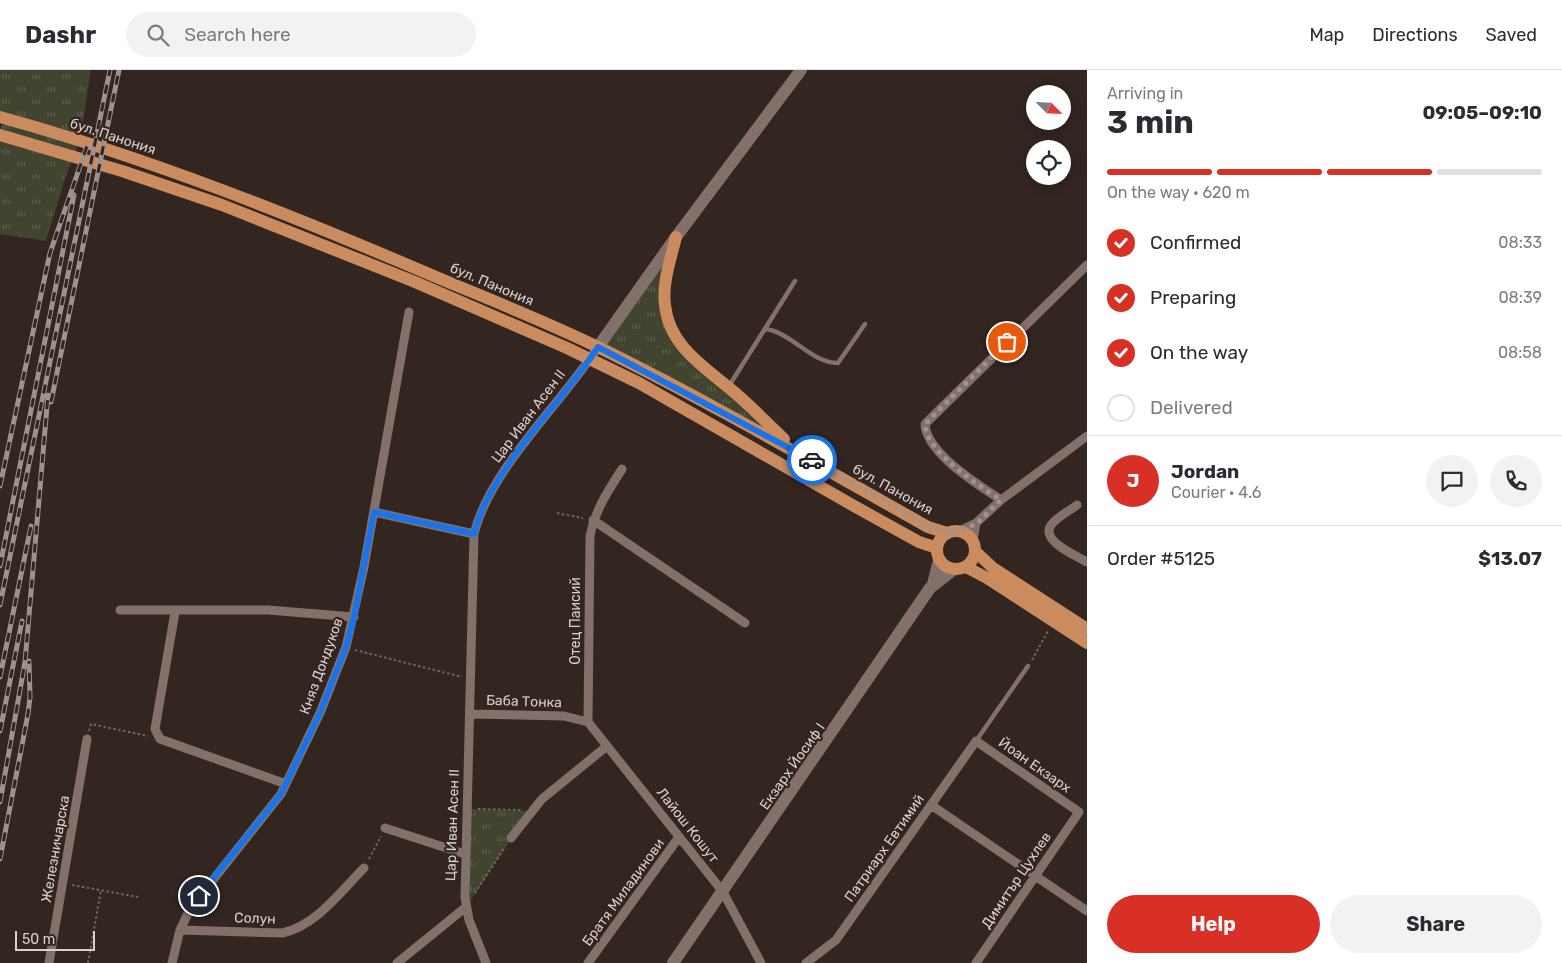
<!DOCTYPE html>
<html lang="en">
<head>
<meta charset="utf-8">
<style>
  :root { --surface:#fff; --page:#f2f2f3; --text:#2b2b33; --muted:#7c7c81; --line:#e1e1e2; --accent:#d93025 }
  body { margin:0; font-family:Rubik,sans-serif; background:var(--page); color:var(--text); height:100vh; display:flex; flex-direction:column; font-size:19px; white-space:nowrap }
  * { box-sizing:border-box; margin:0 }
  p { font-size:16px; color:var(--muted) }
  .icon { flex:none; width:28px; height:28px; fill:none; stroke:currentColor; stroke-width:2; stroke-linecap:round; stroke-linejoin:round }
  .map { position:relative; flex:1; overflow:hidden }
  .drawer { display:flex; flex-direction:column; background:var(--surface); width:475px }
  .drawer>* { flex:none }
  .needle { width:32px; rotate:114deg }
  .fabs { position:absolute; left:1026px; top:15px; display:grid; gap:10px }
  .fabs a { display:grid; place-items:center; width:45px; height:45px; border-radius:50%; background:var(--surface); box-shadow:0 2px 12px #0003; font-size:25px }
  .scale { position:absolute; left:15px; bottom:12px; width:80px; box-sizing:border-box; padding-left:5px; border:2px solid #d9cfcc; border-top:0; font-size:14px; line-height:18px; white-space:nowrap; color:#d9cfcc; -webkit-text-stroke:4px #332520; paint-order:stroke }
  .pin { position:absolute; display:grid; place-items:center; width:42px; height:42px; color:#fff; margin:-21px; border:2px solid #fff; border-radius:50%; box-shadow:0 1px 5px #0007 }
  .courier { position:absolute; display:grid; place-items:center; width:50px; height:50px; margin:-25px; border:4px solid #1a73e8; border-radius:50%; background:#fff; color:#222; box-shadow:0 1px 6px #0007 }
  .headline em { font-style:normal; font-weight:700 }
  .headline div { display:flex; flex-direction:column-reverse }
  .headline { display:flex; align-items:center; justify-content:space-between; height:85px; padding:0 20px }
  h1 { font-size:32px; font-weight:700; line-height:38px }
  .bar { display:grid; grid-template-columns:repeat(4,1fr); gap:8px 5px; align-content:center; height:60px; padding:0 20px }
  .bar i { height:6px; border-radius:4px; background:var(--line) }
  .bar .active { background:var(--accent) }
  .bar p { grid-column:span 4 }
  .line { display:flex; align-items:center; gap:12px; padding:0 20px; border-top:1px solid var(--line) }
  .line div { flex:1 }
  .round { display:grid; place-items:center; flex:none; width:52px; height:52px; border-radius:26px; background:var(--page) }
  ol { padding:0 20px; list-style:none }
  li { display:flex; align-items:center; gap:15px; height:55px }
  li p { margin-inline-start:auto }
  li .icon { padding:5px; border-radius:50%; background:var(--accent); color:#fff; stroke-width:4 }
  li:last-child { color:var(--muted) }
  li i { width:28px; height:28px; border:2px solid var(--line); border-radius:50% }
  .primary-button { display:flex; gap:10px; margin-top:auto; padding:10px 20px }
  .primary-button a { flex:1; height:58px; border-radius:30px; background:var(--accent); color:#fff; font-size:20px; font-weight:700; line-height:58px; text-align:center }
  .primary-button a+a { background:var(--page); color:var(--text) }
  header { display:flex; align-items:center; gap:30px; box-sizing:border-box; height:70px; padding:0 25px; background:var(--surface); border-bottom:1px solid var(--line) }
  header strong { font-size:24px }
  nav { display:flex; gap:28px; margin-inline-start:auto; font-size:18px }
  .search { width:350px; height:45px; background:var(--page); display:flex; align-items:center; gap:12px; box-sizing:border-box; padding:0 18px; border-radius:28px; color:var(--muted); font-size:19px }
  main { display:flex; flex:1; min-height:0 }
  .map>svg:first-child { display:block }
  .grass { fill:url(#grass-tufts) }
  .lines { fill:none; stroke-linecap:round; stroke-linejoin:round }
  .path { stroke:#736662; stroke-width:2; stroke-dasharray:2.5 2.5; stroke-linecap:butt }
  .lane { stroke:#82706a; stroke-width:4.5 }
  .street { stroke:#82706a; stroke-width:9 }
  .secondary { stroke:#82706a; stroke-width:12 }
  .primary { stroke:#ca8c5e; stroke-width:12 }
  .rail-casing { stroke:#9e928f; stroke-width:5 }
  .rail { stroke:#332520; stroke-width:3; stroke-dasharray:9; stroke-linecap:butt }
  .done { stroke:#9f9490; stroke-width:5; stroke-dasharray:0 9 }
  .route { stroke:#1a73e8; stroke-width:6 }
  .labels { text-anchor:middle; stroke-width:4.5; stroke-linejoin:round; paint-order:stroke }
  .street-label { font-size:14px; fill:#d9cfcc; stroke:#332520 }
</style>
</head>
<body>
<header>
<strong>Dashr</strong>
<div class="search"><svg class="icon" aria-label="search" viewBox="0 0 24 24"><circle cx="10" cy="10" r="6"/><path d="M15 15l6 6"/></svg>Search here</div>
<nav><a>Map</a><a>Directions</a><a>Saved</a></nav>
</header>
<main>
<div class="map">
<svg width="1087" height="893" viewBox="0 0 1087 893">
  <defs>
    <pattern id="grass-tufts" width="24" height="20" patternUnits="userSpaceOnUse" patternTransform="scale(1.25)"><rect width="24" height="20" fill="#414530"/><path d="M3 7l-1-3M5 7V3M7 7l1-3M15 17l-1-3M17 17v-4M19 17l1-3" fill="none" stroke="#5c5f4d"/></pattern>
  </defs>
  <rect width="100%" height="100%" fill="#332520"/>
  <path class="grass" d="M0 0H91L80 70 66 106 46 171 0 164V59L5 48 0 47Z
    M676 167 666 217 674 266 799 383 598 277Z
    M467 739 530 741 466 837Z"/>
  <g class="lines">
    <path class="path" d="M557 443 583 448
      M355 580 462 607
      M1032 590 1048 561
      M89 661 91 654 148 666
      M478 739 521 740
      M369 789 381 766
      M72 815 138 827
      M475 823 505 777
      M88 893 101 820"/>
    <path class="lane" d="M766 259C792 263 813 294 838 293L865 254
      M729 316 795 211
      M976 671 1028 596"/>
    <path class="street" d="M1001 430C979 415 926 383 925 354L1087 195
      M1077 435C1069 441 1057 447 1051 455 1040 471 1077 486 1087 492
      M374 442 474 464
      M593 450 745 553
      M959 461 976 453 1001 430 1087 366
      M973 471 976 453
      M120 540H268L354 547
      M175 542 155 659 160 669 286 714
      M470 644 564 646 588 652 723 822 761 893
      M588 652 590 466C595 440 608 421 622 399
      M931 735 1087 841
      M385 758 465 784
      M511 768 542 729 607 676
      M180 860 282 863C316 856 341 821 364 798
      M49 893 87 669
      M172 893 180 860 190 839 281 724 320 643 346 577 364 497 409 242
      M397 893 466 837
      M486 893 469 850 465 827 474 464C490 399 561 334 598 277
      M588 893 679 767
      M806 893 836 870 976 671 1079 742 976 893"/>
    <path class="secondary" d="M598 277 676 167 801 0
      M933 514 939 490
      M673 893 930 518 953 500"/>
    <path class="primary" d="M0 47C149 88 294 146 436 207 491 230 547 252 600 278 712 333 819 396 928 457L947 463
      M0 65 122 101 222 135 415 212 567 278 639 313 854 436 919 472 937 478
      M676 167C671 188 662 213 665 235 669 274 700 294 728 317 748 333 766 352 784 369
      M937 480a19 19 0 1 1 38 0a19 19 0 1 1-38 0Z
      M976 482 993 498 1087 559
      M966 497 987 508 1087 573"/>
    <g class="rail-casing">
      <path id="rail" d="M51 332 119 0
        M0 416 50 183 87 76
        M0 496 74 125
        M0 535 110 0
        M0 607 31 456
        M0 661 22 551
        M0 732 25 592 48 325
        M0 789 28 644 30 627 29 591"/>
    </g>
    <use href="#rail" class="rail"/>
  </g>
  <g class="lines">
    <path class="done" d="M812 390 928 456 947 463 959 461 976 454 1001 430C979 415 926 383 925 354L1007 272"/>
    <path class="route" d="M199 826 281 724 320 643 346 577 354 547 374 442 474 464C490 399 561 334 598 277L812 390"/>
  </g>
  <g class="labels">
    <g class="street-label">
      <text transform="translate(113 66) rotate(18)" y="5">бул. Панония</text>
      <text transform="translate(492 214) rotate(23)" y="5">бул. Панония</text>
      <text transform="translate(528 346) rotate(-53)" y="5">Цар Иван Асен II</text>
      <text transform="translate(893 419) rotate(29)" y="5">бул. Панония</text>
      <text transform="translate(575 551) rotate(-90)" y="5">Отец Паисий</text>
      <text transform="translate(321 596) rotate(-70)" y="5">Княз Дондуков</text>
      <text transform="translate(524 631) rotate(2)" y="5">Баба Тонка</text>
      <text transform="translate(1035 695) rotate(35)" y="5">Йоан Екзарх</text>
      <text transform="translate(792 696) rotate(-55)" y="5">Екзарх Йосиф I</text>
      <text transform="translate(452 755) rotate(-88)" y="5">Цар Иван Асен II</text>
      <text transform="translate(688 755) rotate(52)" y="5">Лайош Кошут</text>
      <text transform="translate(884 778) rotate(-55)" y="5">Патриарх Евтимий</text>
      <text transform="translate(55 779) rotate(-80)" y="5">Железничарска</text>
      <text transform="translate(1016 810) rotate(-56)" y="5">Димитър Цухлев</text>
      <text transform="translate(623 822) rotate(-54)" y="5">Братя Миладинови</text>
      <text transform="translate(255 848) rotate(2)" y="5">Солун</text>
    </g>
  </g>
</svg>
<div class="fabs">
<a><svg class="needle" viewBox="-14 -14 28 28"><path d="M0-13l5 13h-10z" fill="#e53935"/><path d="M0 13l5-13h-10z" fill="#7c7c81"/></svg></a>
<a><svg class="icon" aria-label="locate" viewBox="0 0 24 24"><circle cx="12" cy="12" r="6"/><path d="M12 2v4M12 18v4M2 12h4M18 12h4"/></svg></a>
</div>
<div class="scale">50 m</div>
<div class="pin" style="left:1007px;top:272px;background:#ea580c"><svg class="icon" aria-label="bag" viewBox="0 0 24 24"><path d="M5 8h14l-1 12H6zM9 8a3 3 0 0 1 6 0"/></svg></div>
<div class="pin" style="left:199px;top:826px;background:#1f2937"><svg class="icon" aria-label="home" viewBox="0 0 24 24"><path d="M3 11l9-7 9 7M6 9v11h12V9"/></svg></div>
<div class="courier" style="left:812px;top:390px"><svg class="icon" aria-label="car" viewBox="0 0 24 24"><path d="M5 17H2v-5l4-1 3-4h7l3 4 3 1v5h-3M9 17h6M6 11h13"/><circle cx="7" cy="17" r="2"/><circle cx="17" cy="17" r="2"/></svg></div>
</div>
<section class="drawer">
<div class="headline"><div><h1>3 min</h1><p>Arriving in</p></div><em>09:05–09:10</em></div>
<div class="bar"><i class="active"></i><i class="active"></i><i class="active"></i><i></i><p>On the way · 620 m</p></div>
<ol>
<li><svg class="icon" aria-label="check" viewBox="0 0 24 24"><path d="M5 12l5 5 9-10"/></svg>Confirmed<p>08:33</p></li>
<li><svg class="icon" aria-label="check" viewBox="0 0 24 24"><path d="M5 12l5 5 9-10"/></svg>Preparing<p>08:39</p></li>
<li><svg class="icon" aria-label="check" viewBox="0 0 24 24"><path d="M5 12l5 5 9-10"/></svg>On the way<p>08:58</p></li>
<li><i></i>Delivered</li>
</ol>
<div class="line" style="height:90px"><b class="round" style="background:var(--accent);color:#fff">J</b><div><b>Jordan</b><p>Courier · 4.6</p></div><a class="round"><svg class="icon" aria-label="chat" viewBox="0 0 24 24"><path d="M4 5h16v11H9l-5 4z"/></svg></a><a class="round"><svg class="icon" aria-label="phone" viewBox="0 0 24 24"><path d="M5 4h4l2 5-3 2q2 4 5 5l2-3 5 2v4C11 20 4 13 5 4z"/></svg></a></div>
<div class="line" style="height:65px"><div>Order #5125</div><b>$13.07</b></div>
<div class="primary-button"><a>Help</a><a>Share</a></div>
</section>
</main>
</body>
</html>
